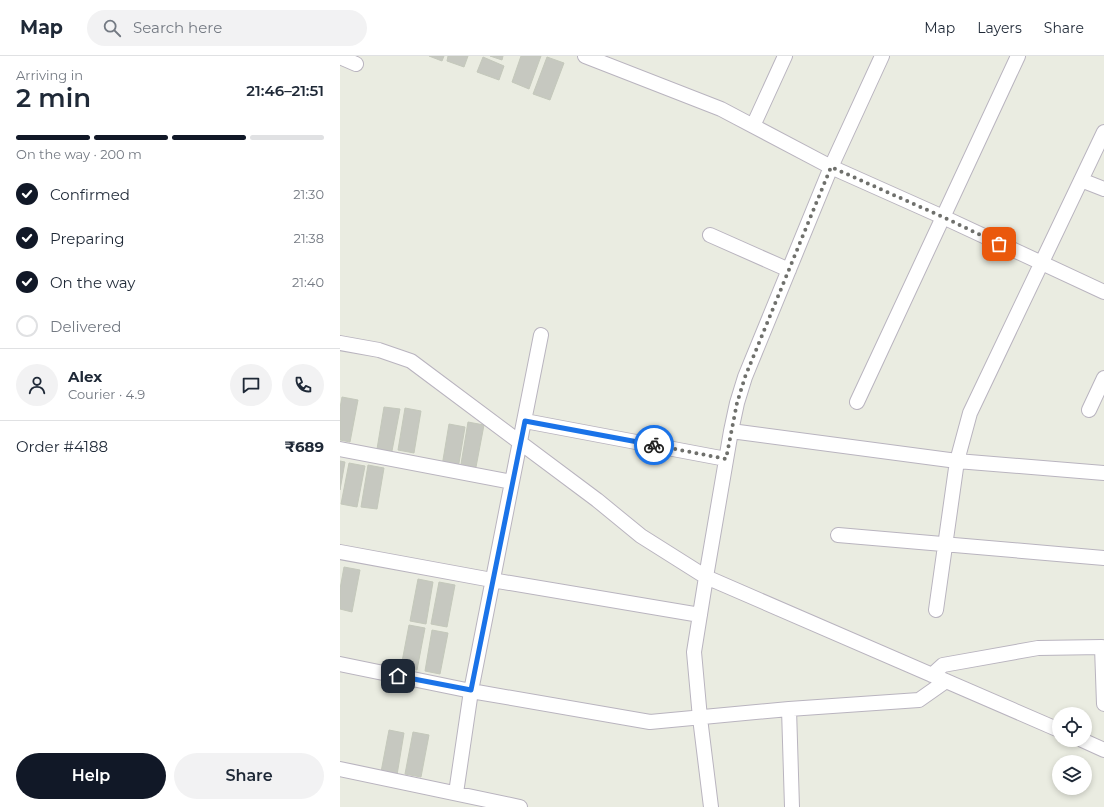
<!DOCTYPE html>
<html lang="en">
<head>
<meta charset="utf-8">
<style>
  :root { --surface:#fff; --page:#f2f2f3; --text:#1f2937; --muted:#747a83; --line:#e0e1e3; --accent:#111827 }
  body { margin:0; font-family:Montserrat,sans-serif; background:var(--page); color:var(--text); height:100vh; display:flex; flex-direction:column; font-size:15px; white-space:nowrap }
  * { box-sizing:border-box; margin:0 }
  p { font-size:13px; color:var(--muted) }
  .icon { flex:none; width:22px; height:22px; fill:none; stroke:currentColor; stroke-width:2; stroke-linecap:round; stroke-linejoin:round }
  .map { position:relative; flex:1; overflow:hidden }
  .panel { display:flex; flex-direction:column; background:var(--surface); width:340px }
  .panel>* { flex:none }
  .tools { position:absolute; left:712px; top:651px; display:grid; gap:8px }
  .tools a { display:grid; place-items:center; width:40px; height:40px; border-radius:50%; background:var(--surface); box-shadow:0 2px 6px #0003; font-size:20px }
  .pin { position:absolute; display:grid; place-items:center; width:34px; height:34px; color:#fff; margin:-17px; border-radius:8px; box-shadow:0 2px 6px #0006 }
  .courier { position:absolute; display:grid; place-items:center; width:40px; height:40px; margin:-20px; border:3px solid #1a73e8; border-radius:50%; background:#fff; color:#222; box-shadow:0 1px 5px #0007 }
  .overview em { font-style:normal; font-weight:600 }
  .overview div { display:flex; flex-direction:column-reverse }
  .overview { display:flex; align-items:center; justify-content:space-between; height:68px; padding:0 16px }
  h1 { font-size:26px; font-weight:600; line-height:30px }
  .bar { display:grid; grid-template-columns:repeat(4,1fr); gap:6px 4px; align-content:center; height:48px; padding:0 16px }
  .bar i { height:5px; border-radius:3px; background:var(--line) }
  .bar .on { background:var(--accent) }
  .bar p { grid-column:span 4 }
  .line { display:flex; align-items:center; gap:10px; padding:0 16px; border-top:1px solid var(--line) }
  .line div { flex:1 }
  .round { display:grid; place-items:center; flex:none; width:42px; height:42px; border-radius:21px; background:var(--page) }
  ol { padding:0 16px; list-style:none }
  li { display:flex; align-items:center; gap:12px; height:44px }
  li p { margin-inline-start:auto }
  li .icon { padding:4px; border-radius:50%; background:var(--accent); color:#fff; stroke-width:4 }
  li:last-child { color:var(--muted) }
  li i { width:22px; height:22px; border:2px solid var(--line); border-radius:50% }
  .primary-button { display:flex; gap:8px; margin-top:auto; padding:8px 16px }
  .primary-button a { flex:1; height:46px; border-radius:24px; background:var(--accent); color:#fff; font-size:16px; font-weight:600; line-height:46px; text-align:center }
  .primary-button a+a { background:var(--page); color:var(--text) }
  header { display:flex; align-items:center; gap:24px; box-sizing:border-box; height:56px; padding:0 20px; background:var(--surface); border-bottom:1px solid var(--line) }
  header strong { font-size:19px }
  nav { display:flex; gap:22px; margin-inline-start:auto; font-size:14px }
  .search { width:280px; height:36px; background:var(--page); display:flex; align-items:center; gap:10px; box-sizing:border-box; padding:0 14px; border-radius:22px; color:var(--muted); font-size:15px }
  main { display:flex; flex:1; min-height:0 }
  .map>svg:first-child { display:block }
  .building { fill:#c6c8c0; stroke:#c4c8bb }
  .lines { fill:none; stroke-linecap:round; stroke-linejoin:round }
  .street-casing { stroke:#b9b4bf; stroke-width:16 }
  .street { stroke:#fff; stroke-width:14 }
  .done { stroke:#6f706c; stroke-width:4; stroke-dasharray:0 7.2 }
  .route { stroke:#1a73e8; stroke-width:5 }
</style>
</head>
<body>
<header>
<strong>Map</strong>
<div class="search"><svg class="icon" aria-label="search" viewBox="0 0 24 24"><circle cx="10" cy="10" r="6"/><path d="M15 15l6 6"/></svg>Search here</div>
<nav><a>Map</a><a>Layers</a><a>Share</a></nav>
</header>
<main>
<section class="panel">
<div class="overview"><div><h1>2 min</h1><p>Arriving in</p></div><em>21:46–21:51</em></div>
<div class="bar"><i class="on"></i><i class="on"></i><i class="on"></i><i></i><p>On the way · 200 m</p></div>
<ol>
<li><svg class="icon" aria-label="check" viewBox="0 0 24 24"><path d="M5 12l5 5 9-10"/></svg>Confirmed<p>21:30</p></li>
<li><svg class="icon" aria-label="check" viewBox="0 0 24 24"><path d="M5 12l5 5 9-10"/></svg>Preparing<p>21:38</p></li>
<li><svg class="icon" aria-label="check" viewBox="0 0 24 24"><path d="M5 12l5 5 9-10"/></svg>On the way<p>21:40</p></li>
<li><i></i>Delivered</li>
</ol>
<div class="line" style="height:72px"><a class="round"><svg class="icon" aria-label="person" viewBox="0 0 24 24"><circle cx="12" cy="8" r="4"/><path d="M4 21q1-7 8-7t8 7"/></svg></a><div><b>Alex</b><p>Courier · 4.9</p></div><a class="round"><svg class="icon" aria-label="chat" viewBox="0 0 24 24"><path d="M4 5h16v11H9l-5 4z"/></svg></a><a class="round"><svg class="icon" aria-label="phone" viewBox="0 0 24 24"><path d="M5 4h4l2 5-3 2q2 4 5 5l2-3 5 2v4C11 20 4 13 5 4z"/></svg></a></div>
<div class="line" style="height:52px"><div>Order #4188</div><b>₹689</b></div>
<div class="primary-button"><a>Help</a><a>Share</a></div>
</section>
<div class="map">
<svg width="764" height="751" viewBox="0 0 764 751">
  <rect width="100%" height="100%" fill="#eaece1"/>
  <path class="building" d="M89 0H104L102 5Z
    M108 0H128L124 11 107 5Z
    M150 0H163L162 4Z
    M181 0H201L189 33 172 26Z
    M143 1 164 10 159 24 137 16Z
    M207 1 224 7 210 44 193 38Z
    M2 341 18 344 10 386 0 384V352Z
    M44 351 60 353 52 395 37 393Z
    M65 352 81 355 74 397 58 394Z
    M128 366 144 369 136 411 121 408Z
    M109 368 125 371 118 413 102 410Z
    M0 405 5 406 0 434Z
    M9 407 25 410 17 451 1 448Z
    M28 409 44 412 37 453 21 451Z
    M4 511 20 514 12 556 0 553V533Z
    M78 523 93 526 86 568 70 565Z
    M99 526 115 529 107 571 91 568Z
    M69 569 85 572 77 614 61 611Z
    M92 574 108 577 100 618 85 615Z
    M49 674 64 677 57 719 41 716Z
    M73 676 89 679 81 721 65 718Z"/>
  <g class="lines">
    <g class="street-casing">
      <path id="street" d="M245 0 381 53 491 111 603 161 764 236
        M0 1 16 8
        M413 70 445 0
        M741 124 764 133
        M370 179 449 214
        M0 287 39 294 71 305 257 444 301 480 366 521 719 674
        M517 346 678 0
        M749 354 764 322
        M185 365 386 403
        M391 375 617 405 764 417
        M0 393 172 426 131 635 116 737
        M172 426 201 279
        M498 479 764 502
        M0 496 152 524 360 559
        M596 554 617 405 630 357 764 76
        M0 608 131 635 310 666 449 653 579 644 606 625
        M592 619 603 609 698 592 762 591 764 648
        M449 653 452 751
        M742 684 764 694
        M0 713 180 751
        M371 751 360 662 354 596 366 521 391 375 397 347 405 321 491 111 542 0"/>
    </g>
    <use href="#street" class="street"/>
  </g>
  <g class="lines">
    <path class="done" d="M314 389 386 403 397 347 405 321 491 111 603 161 659 188"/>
    <path class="route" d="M58 620 131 634 185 365 314 389"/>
  </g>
</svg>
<div class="tools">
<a><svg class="icon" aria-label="locate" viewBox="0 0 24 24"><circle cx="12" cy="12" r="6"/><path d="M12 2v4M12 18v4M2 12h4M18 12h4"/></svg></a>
<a><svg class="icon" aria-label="layers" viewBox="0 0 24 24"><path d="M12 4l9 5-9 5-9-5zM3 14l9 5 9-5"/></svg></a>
</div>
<div class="pin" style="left:659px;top:188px;background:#ea580c"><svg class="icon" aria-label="bag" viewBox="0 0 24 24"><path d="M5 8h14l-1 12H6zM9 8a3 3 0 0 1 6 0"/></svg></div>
<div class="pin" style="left:58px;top:620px;background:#1f2937"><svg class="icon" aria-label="home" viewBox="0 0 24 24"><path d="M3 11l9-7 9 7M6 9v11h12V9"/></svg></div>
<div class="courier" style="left:314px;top:389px"><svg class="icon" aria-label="bike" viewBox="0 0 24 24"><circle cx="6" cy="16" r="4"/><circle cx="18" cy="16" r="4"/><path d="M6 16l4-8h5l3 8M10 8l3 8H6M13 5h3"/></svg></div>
</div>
</main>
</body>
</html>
